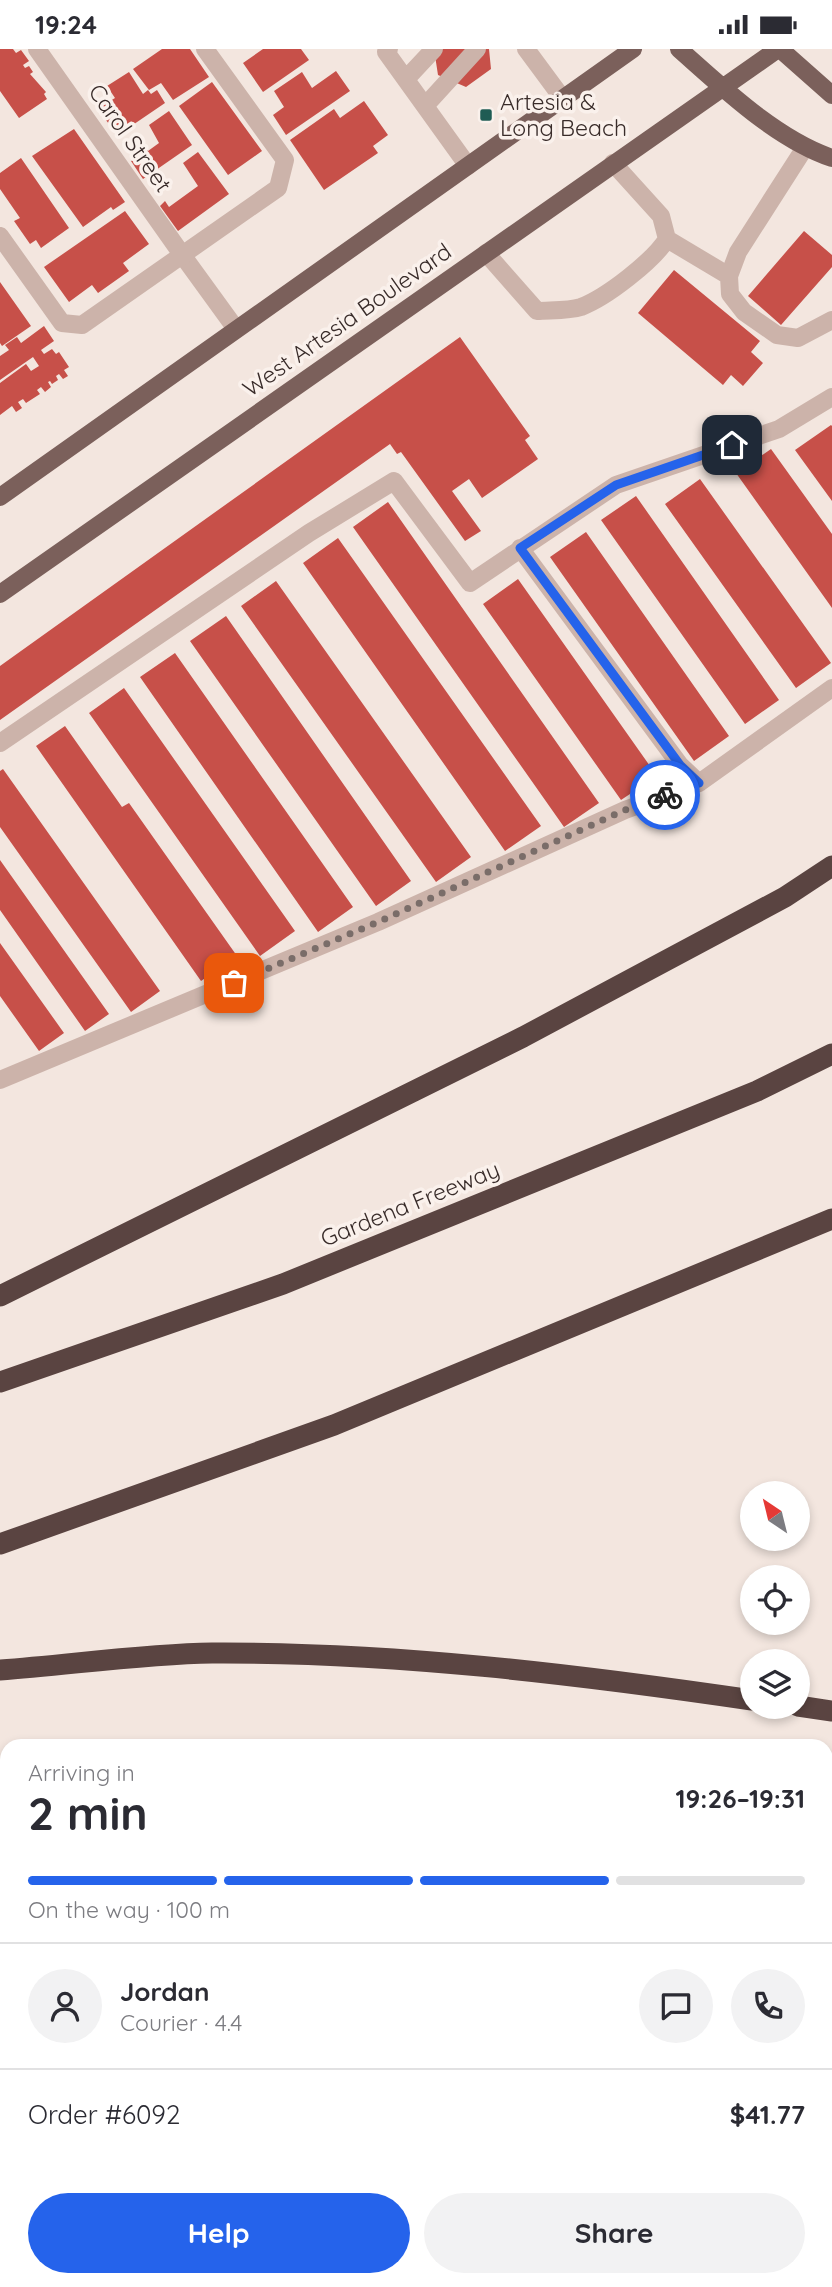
<!DOCTYPE html>
<html lang="en">
<head>
<meta charset="utf-8">
<style>
  :root { --surface:#fff; --page:#f2f2f3; --text:#2b2b33; --muted:#7c7c81; --line:#e1e1e2; --accent:#2563eb }
  body { margin:0; font-family:Quicksand,sans-serif; background:var(--page); color:var(--text); height:100vh; display:flex; flex-direction:column; font-size:26px; white-space:nowrap }
  * { box-sizing:border-box; margin:0 }
  p { font-size:23px; color:var(--muted) }
  .icon { flex:none; width:38px; height:38px; fill:none; stroke:currentColor; stroke-width:2; stroke-linecap:round; stroke-linejoin:round }
  .map { position:relative; flex:1; overflow:hidden }
  .details { position:absolute; left:0px; top:1690px; width:833px; height:548px; display:flex; flex-direction:column; background:var(--surface); border-radius:21px 21px 0 0; box-shadow:0 4px 10px #0003 }
  .details>* { flex:none }
  .needle { width:46px; rotate:325deg }
  .tools { position:absolute; left:740px; top:1432px; display:grid; gap:14px }
  .tools a { display:grid; place-items:center; width:70px; height:70px; border-radius:50%; background:var(--surface); box-shadow:0 4px 10px #0003; font-size:35px }
  .pin { position:absolute; display:grid; place-items:center; width:60px; height:60px; color:#fff; margin:-30px; border-radius:14px; box-shadow:0 4px 10px #0006 }
  .courier { position:absolute; display:grid; place-items:center; width:70px; height:70px; margin:-35px; border:5px solid #2563eb; border-radius:50%; background:#fff; color:#222; box-shadow:0 2px 9px #0007 }
  .summary em { font-style:normal; font-weight:700 }
  .summary div { display:flex; flex-direction:column-reverse }
  .summary { display:flex; align-items:center; justify-content:space-between; height:119px; padding:0 28px }
  h1 { font-size:46px; font-weight:700; line-height:52px }
  .bar { display:grid; grid-template-columns:repeat(4,1fr); gap:10px 7px; align-content:center; height:84px; padding:0 28px }
  .bar i { height:9px; border-radius:5px; background:var(--line) }
  .bar .active { background:var(--accent) }
  .bar p { grid-column:span 4 }
  .line { display:flex; align-items:center; gap:18px; padding:0 28px; border-top:2px solid var(--line) }
  .line div { flex:1 }
  .round { display:grid; place-items:center; flex:none; width:74px; height:74px; border-radius:37px; background:var(--page) }
  .primary-button { display:flex; gap:14px; margin-top:auto; padding:14px 28px }
  .primary-button a { flex:1; height:80px; border-radius:42px; background:var(--accent); color:#fff; font-size:28px; font-weight:700; line-height:80px; text-align:center }
  .primary-button a+a { background:var(--page); color:var(--text) }
  .status { display:flex; justify-content:space-between; align-items:center; height:49px; padding:0 35px; background:var(--surface); direction:ltr }
  .status svg { height:19px; fill:currentColor }
  .map>svg:first-child { display:block }
  .building { fill:#c75049 }
  .lines { fill:none; stroke-linecap:round; stroke-linejoin:round }
  .lane { stroke:#ccb3aa; stroke-width:18 }
  .street { stroke:#ccb3aa; stroke-width:18 }
  .primary { stroke:#7b605b; stroke-width:18 }
  .highway { stroke:#5a4441; stroke-width:21 }
  .done { stroke:#7a6d69; stroke-width:7; stroke-dasharray:0 12.6 }
  .route { stroke:#2563eb; stroke-width:9 }
  .poi-dot { fill:#1f5c54; stroke:#faf1ec; stroke-width:2.5 }
  .labels { text-anchor:middle; stroke-width:7; stroke-linejoin:round; paint-order:stroke }
  .poi-label { font-size:23px; fill:#392c2a; stroke:#faf1ec; text-anchor:start }
  .street-label { font-size:23px; fill:#392c2a; stroke:#faf1ec }
</style>
</head>
<body>
<div class="status"><b>19:24</b><svg viewBox="0 0 49 12"><path d="M0 12V9h3v3zM5 12V6h3v6zM10 12V3h3v9zM15 12V0h3v12zM26 1h20v11H26zM47 4h2v5h-2z"/></svg></div>
<div class="map">
<svg width="832" height="2238" viewBox="0 0 832 2238">
  <rect width="100%" height="100%" fill="#f3e6df"/>
  <path class="building" d="M0 0H13L16 4 21 1 29 12 23 16 25 19 29 17 33 23 30 25 46 43 44 45 47 50 19 69 0 42Z
    M162 0H190L209 28 173 51 161 34 149 41 133 20Z
    M263 0H301L309 11 263 43 243 14Z
    M434 0H489L491 20 466 38 438 26Z
    M336 22 350 42 286 86 273 66 284 58 274 42 302 23 312 39Z
    M129 23 143 45 148 41 151 45 157 41 165 54 118 86 97 60 115 49 107 37Z
    M212 33 262 102 228 126 179 57Z
    M364 52 388 86 373 97 378 104 324 141 290 91 334 60 340 69Z
    M169 62 192 96 143 130 131 112 135 110 132 106 144 97 148 102 159 94 149 76Z
    M74 80 125 153 113 161 111 158 83 178 32 107Z
    M198 103 229 145 178 182 160 157 165 152 169 158 198 137 183 114Z
    M21 109 69 179 41 199 36 191 30 195 14 172 20 169 0 140V124Z
    M125 162 149 195 123 214 129 222 98 244 92 236 69 253 44 218Z
    M804 182 832 206V218L781 276 748 247Z
    M674 221 760 292 751 303 763 314 743 337 731 326 723 336 638 264Z
    M0 233 31 277 2 297 0 294Z
    M44 277 54 292 41 301 44 305 52 300 56 305 59 303 69 318 64 321 68 327 63 330 59 325 56 327 58 331 52 335 50 332 48 333 51 338 45 343 41 338 37 341 40 345 26 354 23 350 18 353 22 359 16 363 12 357 0 366V334L26 315 31 322 39 317 33 308 0 331V307L9 301 5 296 17 288 21 294Z
    M460 288 530 387 525 391 538 410 482 449 469 430 452 442 481 482 465 492 401 403 397 405 390 395 0 671V617Z
    M831 376 832 377V452L795 401Z
    M771 400 832 485V559L736 424Z
    M700 430 831 614 796 639 665 455Z
    M636 447 779 651 745 675 601 471Z
    M388 453 599 754 564 778 353 478Z
    M586 483 729 687 694 712 550 508Z
    M338 489 541 777 505 802 303 514Z
    M518 530 657 727 621 751 483 555Z
    M276 532 471 808 436 833 241 557Z
    M226 567 411 832 376 857 190 592Z
    M175 604 353 858 318 883 140 628Z
    M124 639 295 882 260 907 89 664Z
    M65 677 122 758 129 754 237 907 201 932 36 697Z
    M3 720 160 942 131 963 0 778V722Z
    M0 811 109 965 85 982 0 861Z
    M0 894 64 984 39 1002 0 947Z
    M826 1982 832 1990V2144L827 2147Z
    M414 2231H560L550 2238H405Z"/>
  <g class="lines">
    <path class="lane" d="M389 0 386 3 468 117
      M526 0 563 50
      M406 30 434 0
      M425 57 477 0
      M804 100 738 203 729 227 730 245 744 263 777 286 798 289 832 271
      M667 190 729 227
      M486 204 537 262C551 261 569 262 581 258 607 248 653 212 667 190L661 167 613 114
      M183 207 236 280
      M520 499 680 716 699 734 832 639
      M0 694 309 484 394 432 470 534 616 436 779 380 832 348
      M0 1031 378 873 625 761 699 734"/>
    <path class="street" d="M37 0 183 207
      M0 187 62 274 82 276 278 139 285 111 205 0"/>
    <path class="primary" d="M679 0C723 39 776 90 832 109
      M780 0 832 46
      M0 448 633 0
      M0 545 778 0"/>
    <path class="highway" d="M0 1247 523 988 785 848 832 817
      M0 1333 283 1235 757 1042 832 1005
      M0 1495 334 1376 832 1170
      M0 1621C69 1616 143 1605 212 1604 393 1603 574 1625 752 1651
      M798 1657 832 1662"/>
  </g>
  <g class="lines">
    <path class="done" d="M234 934 378 873 625 761 665 746"/>
    <path class="route" d="M665 746 699 734 680 716 520 499 616 436 732 396"/>
  </g>
  <rect class="poi-dot" x="479" y="59" width="14" height="14" rx="3.5"/>
  <g class="labels">
    <g class="poi-label">
      <text x="500" y="61">Artesia &amp;<tspan x="500" dy="26">Long Beach</tspan></text>
    </g>
    <g class="street-label">
      <text transform="translate(130 89) rotate(55)" y="8">Carol Street</text>
      <text transform="translate(347 271) rotate(-35)" y="8">West Artesia Boulevard</text>
      <text transform="translate(410 1155) rotate(-22)" y="8">Gardena Freeway</text>
    </g>
  </g>
</svg>
<div class="tools">
<a><svg class="needle" viewBox="-14 -14 28 28"><path d="M0-13l5 13h-10z" fill="#e53935"/><path d="M0 13l5-13h-10z" fill="#7c7c81"/></svg></a>
<a><svg class="icon" aria-label="locate" viewBox="0 0 24 24"><circle cx="12" cy="12" r="6"/><path d="M12 2v4M12 18v4M2 12h4M18 12h4"/></svg></a>
<a><svg class="icon" aria-label="layers" viewBox="0 0 24 24"><path d="M12 4l9 5-9 5-9-5zM3 14l9 5 9-5"/></svg></a>
</div>
<div class="pin" style="left:234px;top:934px;background:#ea580c"><svg class="icon" aria-label="bag" viewBox="0 0 24 24"><path d="M5 8h14l-1 12H6zM9 8a3 3 0 0 1 6 0"/></svg></div>
<div class="pin" style="left:732px;top:396px;background:#1f2937"><svg class="icon" aria-label="home" viewBox="0 0 24 24"><path d="M3 11l9-7 9 7M6 9v11h12V9"/></svg></div>
<div class="courier" style="left:665px;top:746px"><svg class="icon" aria-label="bike" viewBox="0 0 24 24"><circle cx="6" cy="16" r="4"/><circle cx="18" cy="16" r="4"/><path d="M6 16l4-8h5l3 8M10 8l3 8H6M13 5h3"/></svg></div>
<section class="details">
<div class="summary"><div><h1>2 min</h1><p>Arriving in</p></div><em>19:26–19:31</em></div>
<div class="bar"><i class="active"></i><i class="active"></i><i class="active"></i><i></i><p>On the way · 100 m</p></div>
<div class="line" style="height:126px"><a class="round"><svg class="icon" aria-label="person" viewBox="0 0 24 24"><circle cx="12" cy="8" r="4"/><path d="M4 21q1-7 8-7t8 7"/></svg></a><div><b>Jordan</b><p>Courier · 4.4</p></div><a class="round"><svg class="icon" aria-label="chat" viewBox="0 0 24 24"><path d="M4 5h16v11H9l-5 4z"/></svg></a><a class="round"><svg class="icon" aria-label="phone" viewBox="0 0 24 24"><path d="M5 4h4l2 5-3 2q2 4 5 5l2-3 5 2v4C11 20 4 13 5 4z"/></svg></a></div>
<div class="line" style="height:91px"><div>Order #6092</div><b>$41.77</b></div>
<div class="primary-button"><a>Help</a><a>Share</a></div>
</section>
</div>
</body>
</html>
